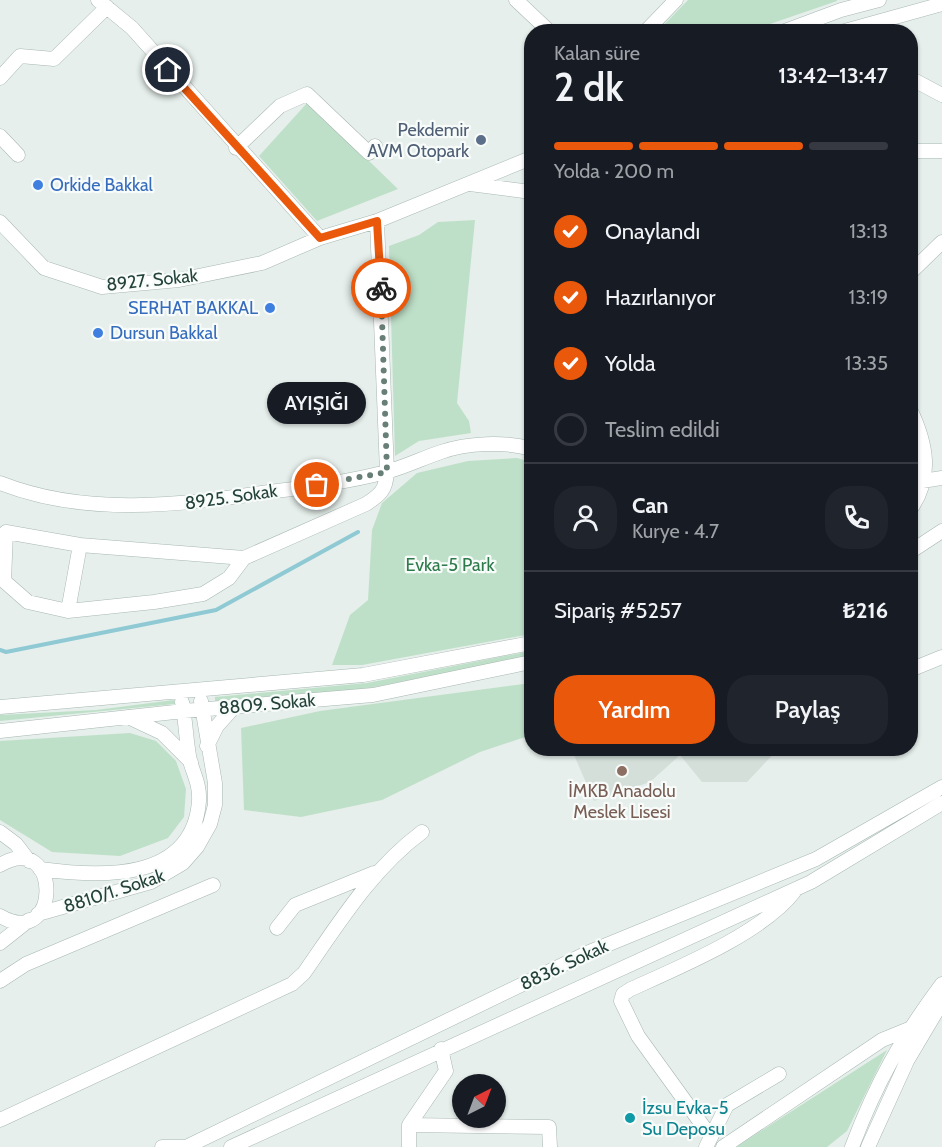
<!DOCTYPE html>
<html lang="tr">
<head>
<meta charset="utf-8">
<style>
  :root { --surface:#171b24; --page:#20242c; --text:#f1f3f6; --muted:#9ea1a6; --line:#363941; --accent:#ea580c }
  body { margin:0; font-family:Cabin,sans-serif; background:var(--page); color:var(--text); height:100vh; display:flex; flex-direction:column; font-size:22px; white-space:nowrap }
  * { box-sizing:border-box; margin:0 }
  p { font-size:20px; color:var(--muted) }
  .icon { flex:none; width:33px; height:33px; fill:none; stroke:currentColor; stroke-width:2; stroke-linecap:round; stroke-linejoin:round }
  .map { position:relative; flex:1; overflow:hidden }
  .details { position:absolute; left:524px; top:24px; width:394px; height:732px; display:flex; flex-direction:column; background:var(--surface); border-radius:24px; box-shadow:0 2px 4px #0004 }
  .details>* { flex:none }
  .needle { width:39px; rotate:42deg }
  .controls { position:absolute; left:452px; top:1074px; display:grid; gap:12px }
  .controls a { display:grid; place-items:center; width:54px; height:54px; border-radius:50%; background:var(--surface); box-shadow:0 2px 4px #0004; font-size:30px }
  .pin { position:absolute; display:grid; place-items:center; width:51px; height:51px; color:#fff; margin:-26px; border:3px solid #fff; border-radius:50%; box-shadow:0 2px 6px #0007 }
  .courier { position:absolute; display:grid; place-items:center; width:60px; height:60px; margin:-30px; border:4px solid #ea580c; border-radius:50%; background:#fff; color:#222; box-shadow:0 2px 8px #0007 }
  .bubble { position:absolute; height:42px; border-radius:21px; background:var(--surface); box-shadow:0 2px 4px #0004; font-size:20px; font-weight:600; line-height:42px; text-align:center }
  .summary em { font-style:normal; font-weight:600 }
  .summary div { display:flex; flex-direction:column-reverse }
  .summary { display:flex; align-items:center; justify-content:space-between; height:102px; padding:0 30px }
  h1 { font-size:39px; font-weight:600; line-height:45px }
  .bar { display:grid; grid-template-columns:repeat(4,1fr); gap:9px 6px; align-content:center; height:72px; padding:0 30px }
  .bar i { height:8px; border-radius:4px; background:var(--line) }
  .bar .selected { background:var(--accent) }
  .bar p { grid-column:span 4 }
  .line { display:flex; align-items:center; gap:15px; padding:0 30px; border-top:2px solid var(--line) }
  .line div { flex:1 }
  .round { display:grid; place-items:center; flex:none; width:63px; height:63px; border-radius:24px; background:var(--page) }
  ol { padding:0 30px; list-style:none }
  li { display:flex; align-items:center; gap:18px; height:66px }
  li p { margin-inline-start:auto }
  li .icon { padding:6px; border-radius:50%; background:var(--accent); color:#fff; stroke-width:4 }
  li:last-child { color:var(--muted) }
  li i { width:33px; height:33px; border:3px solid var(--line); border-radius:50% }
  .button { display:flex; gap:12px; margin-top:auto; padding:12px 30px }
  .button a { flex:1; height:69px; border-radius:24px; background:var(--accent); color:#fff; font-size:24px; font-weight:600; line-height:69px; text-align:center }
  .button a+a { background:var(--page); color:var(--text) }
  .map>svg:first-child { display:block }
  .built { fill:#d4dfda }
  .green { fill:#bfe0c8 }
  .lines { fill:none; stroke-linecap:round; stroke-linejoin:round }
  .stream { stroke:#8ec9d4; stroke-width:4 }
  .minor-casing { stroke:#a8b8b2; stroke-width:15 }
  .minor { stroke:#fff; stroke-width:14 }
  .done { stroke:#687f78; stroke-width:6; stroke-dasharray:0 10.8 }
  .route { stroke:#ea580c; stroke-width:8 }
  .service-dot { fill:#5c6f8a; stroke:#f7fbf9; stroke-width:2 }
  .shop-dot { fill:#3f7fe0; stroke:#f7fbf9; stroke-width:2 }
  .education-dot { fill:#8d6e63; stroke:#f7fbf9; stroke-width:2 }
  .culture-dot { fill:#0f9aa8; stroke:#f7fbf9; stroke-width:2 }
  .labels { text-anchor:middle; stroke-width:4.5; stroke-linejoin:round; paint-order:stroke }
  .service-label { font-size:18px; fill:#4e5e75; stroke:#f7fbf9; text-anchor:end }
  .shop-label { font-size:18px; fill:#366cbe; stroke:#f7fbf9; text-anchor:start }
  .street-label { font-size:18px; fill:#24423a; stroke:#f7fbf9 }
  .park-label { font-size:18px; fill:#2d7a4b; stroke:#f7fbf9 }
  .education-label { font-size:18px; fill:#785e54; stroke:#f7fbf9 }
  .culture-label { font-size:18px; fill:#0d838f; stroke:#f7fbf9; text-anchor:start }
</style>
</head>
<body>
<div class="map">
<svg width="942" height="1147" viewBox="0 0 942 1147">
  <rect width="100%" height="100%" fill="#e6efeb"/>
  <path class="built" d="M582 749V748L778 749 747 782H702L680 755 650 782 594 801 574 755Z"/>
  <path class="green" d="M688 0H837V1L750 31H658Z
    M308 102 398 189 317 221 259 156Z
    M475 220 457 403 469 421 471 433 419 441 395 456 389 246 419 235 438 222Z
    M517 458 531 462V634L362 665H332L350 615 368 600 372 530 382 503 417 473 468 461Z
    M531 651V657L364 689 215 701V697L367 683Z
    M531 683V735L480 752 382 800 301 817 244 810 241 728 320 711Z
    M174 700 175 704 0 721V715L96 710Z
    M130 733 156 741 176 761 186 789 184 817 168 838 120 856 52 852 0 820V741Z
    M887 1050 847 1131 827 1147H736Z"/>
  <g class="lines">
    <path class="stream" d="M0 650 6 652 216 610 358 532"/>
    <g class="minor-casing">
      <path id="minor" d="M98 0 132 28 320 238
        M516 0 550 32
        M645 32 676 0
        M782 32 841 10 879 0
        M841 32 942 4
        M0 78 20 56 54 59 107 7
        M910 78 942 95
        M0 136 18 155
        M236 148 280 106 307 94 369 153 375 146
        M910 151H942
        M470 184 531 192
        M0 222 44 268 102 287 179 280 262 263 320 238 377 221 531 158
        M910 273 942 242
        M910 409C927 444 933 478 910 510
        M0 483C86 517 180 505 269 492 308 487 348 482 386 472 405 467 423 458 441 452 467 443 505 441 531 449
        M910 483 942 478
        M910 552 942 531
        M244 558 80 545 6 532 4 581 28 602 68 611 154 602 203 594 229 578 244 558 366 504C380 495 386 490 387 472L377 221
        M68 611 80 545
        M910 670 942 657
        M0 707 363 675 531 643
        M128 717 162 733 191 762
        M0 731 184 711 373 695 531 662
        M207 746 217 726 235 706
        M0 832 16 844 29 861
        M0 865C62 829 62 952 0 916
        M40 869C99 877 193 883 199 801 200 785 194 775 190 761 186 742 186 722 182 702
        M38 914 151 882 183 863 197 847 210 824 215 805V783L201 701
        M277 928 295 905 374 873
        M0 943 29 920
        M0 981 26 964 213 885
        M0 1120 292 984 304 973C339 923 372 869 422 832
        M409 1125 549 1127 550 1147
        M711 1137 638 1036 621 1001 623 994 631 989C680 967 762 933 794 892
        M162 1147H186
        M186 1147 587 953 816 859 942 787
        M231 1147 811 882 942 803
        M409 1147V1125L446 1071 441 1049
        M706 1147 727 1105 779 1074
        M723 1147 882 1040 909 1029
        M852 1147C876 1083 901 1039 942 984
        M868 1147 907 1061 942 1002"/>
    </g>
    <use href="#minor" class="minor"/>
  </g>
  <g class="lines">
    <path class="done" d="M317 485 387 472 381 288"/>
    <path class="route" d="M168 70 320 238 377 221 381 288"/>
  </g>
  <circle class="service-dot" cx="481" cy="140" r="6"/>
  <g class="shop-dot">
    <circle cx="38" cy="185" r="6"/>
    <circle cx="270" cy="308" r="6"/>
    <circle cx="98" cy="333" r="6"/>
  </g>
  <circle class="education-dot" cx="622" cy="771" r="6"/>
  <circle class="culture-dot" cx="630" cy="1118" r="6"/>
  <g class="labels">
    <g class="service-label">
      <text x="469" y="136">Pekdemir<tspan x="469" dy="21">AVM Otopark</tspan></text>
    </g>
    <g class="shop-label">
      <text x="50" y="191">Orkide Bakkal</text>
      <text x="258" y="314" text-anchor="end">SERHAT BAKKAL</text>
      <text x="110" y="339">Dursun Bakkal</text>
    </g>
    <g class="street-label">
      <text transform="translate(152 280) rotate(-6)" y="6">8927. Sokak</text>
      <text transform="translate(231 497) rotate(-8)" y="6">8925. Sokak</text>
      <text transform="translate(267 704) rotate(-5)" y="6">8809. Sokak</text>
      <text transform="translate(114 891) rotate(-18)" y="6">8810/1. Sokak</text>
      <text transform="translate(564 965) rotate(-25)" y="6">8836. Sokak</text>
    </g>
    <g class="park-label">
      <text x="450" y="571">Evka-5 Park</text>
    </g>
    <g class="education-label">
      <text x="622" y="797">İMKB Anadolu<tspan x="622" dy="21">Meslek Lisesi</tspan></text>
    </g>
    <g class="culture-label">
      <text x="642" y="1114">İzsu Evka-5<tspan x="642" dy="21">Su Deposu</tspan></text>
    </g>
  </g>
</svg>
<div class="controls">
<a><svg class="needle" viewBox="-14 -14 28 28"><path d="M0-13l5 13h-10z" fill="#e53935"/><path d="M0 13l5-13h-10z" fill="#9ea1a6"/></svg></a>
</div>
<div class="pin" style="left:317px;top:485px;background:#ea580c"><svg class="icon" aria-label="bag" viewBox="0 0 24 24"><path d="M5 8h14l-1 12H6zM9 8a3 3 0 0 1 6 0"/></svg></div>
<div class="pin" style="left:168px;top:70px;background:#1f2937"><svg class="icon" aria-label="home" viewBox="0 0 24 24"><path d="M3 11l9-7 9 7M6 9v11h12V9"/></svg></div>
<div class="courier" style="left:381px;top:288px"><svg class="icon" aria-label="bike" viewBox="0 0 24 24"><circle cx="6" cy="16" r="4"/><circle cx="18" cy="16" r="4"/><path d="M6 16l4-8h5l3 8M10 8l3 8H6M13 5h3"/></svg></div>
<div class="bubble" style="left:267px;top:382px;width:99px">AYIŞIĞI</div>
<section class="details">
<div class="summary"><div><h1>2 dk</h1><p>Kalan süre</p></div><em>13:42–13:47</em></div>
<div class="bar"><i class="selected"></i><i class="selected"></i><i class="selected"></i><i></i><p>Yolda · 200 m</p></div>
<ol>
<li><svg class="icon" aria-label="check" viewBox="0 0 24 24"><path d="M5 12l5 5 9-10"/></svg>Onaylandı<p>13:13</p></li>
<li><svg class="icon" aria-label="check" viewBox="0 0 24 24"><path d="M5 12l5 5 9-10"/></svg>Hazırlanıyor<p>13:19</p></li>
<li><svg class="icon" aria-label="check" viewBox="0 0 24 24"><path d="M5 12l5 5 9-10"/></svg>Yolda<p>13:35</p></li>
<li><i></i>Teslim edildi</li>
</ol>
<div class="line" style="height:108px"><a class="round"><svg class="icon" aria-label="person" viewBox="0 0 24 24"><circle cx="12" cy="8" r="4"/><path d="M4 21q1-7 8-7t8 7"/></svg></a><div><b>Can</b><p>Kurye · 4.7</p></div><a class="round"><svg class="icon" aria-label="phone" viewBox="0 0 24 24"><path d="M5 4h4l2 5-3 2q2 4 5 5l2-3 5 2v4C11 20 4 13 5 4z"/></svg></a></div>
<div class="line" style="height:78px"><div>Sipariş #5257</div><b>₺216</b></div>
<div class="button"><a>Yardım</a><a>Paylaş</a></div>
</section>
</div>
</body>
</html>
